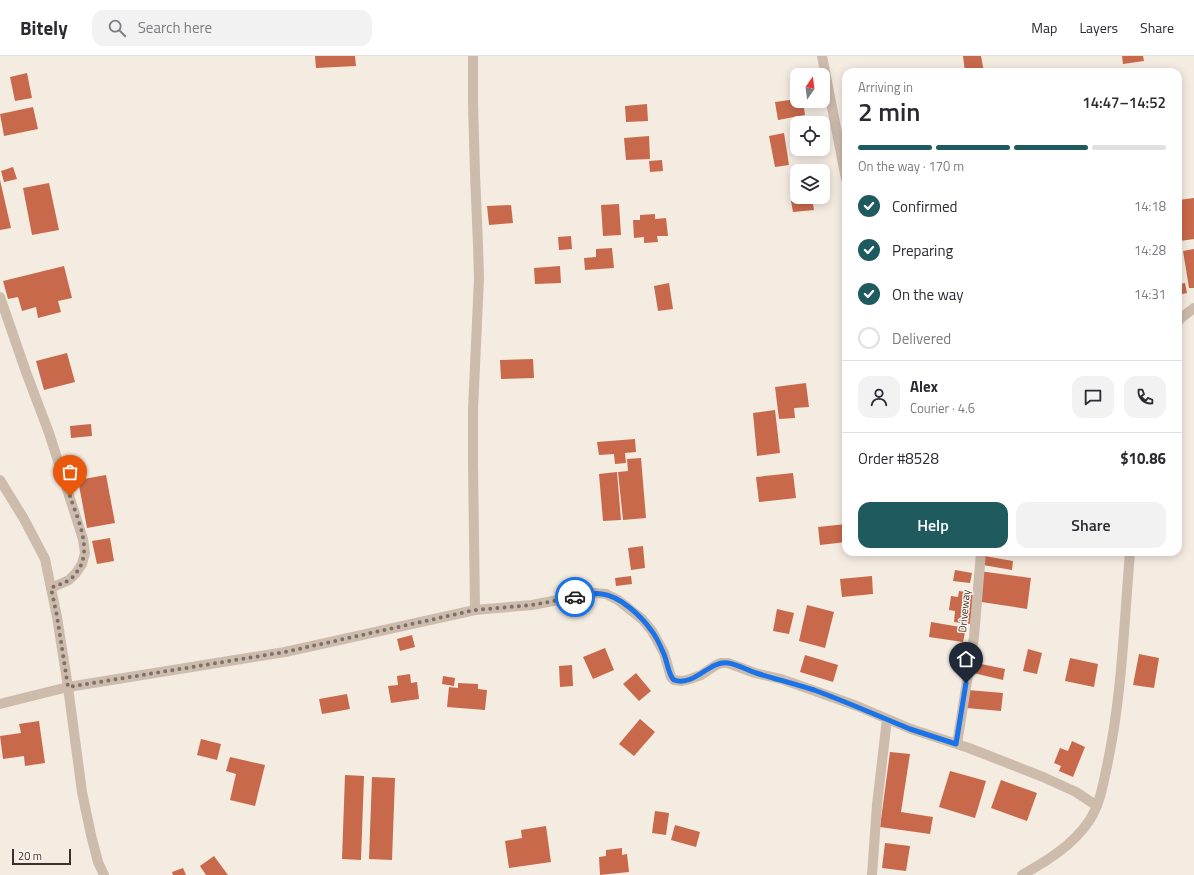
<!DOCTYPE html>
<html lang="en">
<head>
<meta charset="utf-8">
<style>
  :root { --surface:#fff; --page:#f2f2f3; --text:#2b2b33; --muted:#7c7c81; --line:#e1e1e2; --accent:#1f5a5e }
  body { margin:0; font-family:"Titillium Web",sans-serif; background:var(--page); color:var(--text); height:100vh; display:flex; flex-direction:column; font-size:15px; white-space:nowrap }
  * { box-sizing:border-box; margin:0 }
  p { font-size:13px; color:var(--muted) }
  .icon { flex:none; width:22px; height:22px; fill:none; stroke:currentColor; stroke-width:2; stroke-linecap:round; stroke-linejoin:round }
  .map { position:relative; flex:1; overflow:hidden }
  .panel { position:absolute; left:842px; top:12px; width:340px; height:488px; display:flex; flex-direction:column; background:var(--surface); border-radius:12px; box-shadow:0 2px 10px #0003 }
  .panel>* { flex:none }
  .needle { width:26px; rotate:14deg }
  .controls { position:absolute; left:790px; top:12px; display:grid; gap:8px }
  .controls a { display:grid; place-items:center; width:40px; height:40px; border-radius:8px; background:var(--surface); box-shadow:0 2px 10px #0003; font-size:20px }
  .scale { position:absolute; left:12px; bottom:10px; width:59px; box-sizing:border-box; padding-left:4px; border:2px solid #3b302b; border-top:0; font-size:11px; line-height:14px; white-space:nowrap; color:#3b302b; -webkit-text-stroke:3px #fbf5ee; paint-order:stroke }
  .pin { position:absolute; display:grid; place-items:center; width:34px; height:34px; color:#fff; margin:-41px -17px; border-radius:50% 50% 50% 0; rotate:-45deg; box-shadow:0 0 4px #0007 }
  .pin .icon { rotate:45deg }
  .courier { position:absolute; display:grid; place-items:center; width:40px; height:40px; margin:-20px; border:3px solid #1a73e8; border-radius:50%; background:#fff; color:#222; box-shadow:0 1px 5px #0007 }
  .overview em { font-style:normal; font-weight:600 }
  .overview div { display:flex; flex-direction:column-reverse }
  .overview { display:flex; align-items:center; justify-content:space-between; height:68px; padding:0 16px }
  h1 { font-size:26px; font-weight:600; line-height:30px }
  .bar { display:grid; grid-template-columns:repeat(4,1fr); gap:6px 4px; align-content:center; height:48px; padding:0 16px }
  .bar i { height:5px; border-radius:3px; background:var(--line) }
  .bar .on { background:var(--accent) }
  .bar p { grid-column:span 4 }
  .line { display:flex; align-items:center; gap:10px; padding:0 16px; border-top:1px solid var(--line) }
  .line div { flex:1 }
  .round { display:grid; place-items:center; flex:none; width:42px; height:42px; border-radius:12px; background:var(--page) }
  ol { padding:0 16px; list-style:none }
  li { display:flex; align-items:center; gap:12px; height:44px }
  li p { margin-inline-start:auto }
  li .icon { padding:4px; border-radius:50%; background:var(--accent); color:#fff; stroke-width:4 }
  li:last-child { color:var(--muted) }
  li i { width:22px; height:22px; border:2px solid var(--line); border-radius:50% }
  .action { display:flex; gap:8px; margin-top:auto; padding:8px 16px }
  .action a { flex:1; height:46px; border-radius:12px; background:var(--accent); color:#fff; font-size:16px; font-weight:600; line-height:46px; text-align:center }
  .action a+a { background:var(--page); color:var(--text) }
  header { display:flex; align-items:center; gap:24px; box-sizing:border-box; height:56px; padding:0 20px; background:var(--surface); border-bottom:1px solid var(--line) }
  header strong { font-size:19px }
  nav { display:flex; gap:22px; margin-inline-start:auto; font-size:14px }
  .search { width:280px; height:36px; background:var(--page); display:flex; align-items:center; gap:10px; box-sizing:border-box; padding:0 14px; border-radius:12px; color:var(--muted); font-size:15px }
  .map>svg:first-child { display:block }
  .building { fill:#c8694b }
  .lines { fill:none; stroke-linecap:round; stroke-linejoin:round }
  .lane { stroke:#cdbbac; stroke-width:10 }
  .street { stroke:#cdbbac; stroke-width:10 }
  .done { stroke:#7c716b; stroke-width:4; stroke-dasharray:0 7.2 }
  .route { stroke:#1a73e8; stroke-width:5 }
  .labels { text-anchor:middle; stroke-width:3; stroke-linejoin:round; paint-order:stroke }
  .street-label { font-size:11px; fill:#3b302b; stroke:#fbf5ee }
</style>
</head>
<body>
<header>
<strong>Bitely</strong>
<div class="search"><svg class="icon" aria-label="search" viewBox="0 0 24 24"><circle cx="10" cy="10" r="6"/><path d="M15 15l6 6"/></svg>Search here</div>
<nav><a>Map</a><a>Layers</a><a>Share</a></nav>
</header>
<div class="map">
<svg width="1194" height="819" viewBox="0 0 1194 819">
  <rect width="100%" height="100%" fill="#f4ebe1"/>
  <path class="building" d="M315 0H355L356 10 316 12Z
    M963 0H981L984 16H965Z
    M1122 0H1143L1144 5 1123 8Z
    M27 17 32 42 15 45 10 21Z
    M797 43V45H803L805 59 778 64 775 46Z
    M647 48 648 65 626 66 625 50Z
    M33 51 38 73 4 80 0 58Z
    M784 77 789 109 775 111 769 80Z
    M649 80 650 103 626 104 624 82Z
    M662 104 663 115 650 116 649 105Z
    M13 111 17 123 4 126 1 115Z
    M0 124 11 172 0 174Z
    M49 127 59 174 32 179 23 132Z
    M812 142 814 154 793 156 791 145Z
    M1194 142V183L1180 185 1178 172V144Z
    M619 148 621 179 603 180 601 149Z
    M511 149 513 167 489 169 487 150Z
    M655 158V163L666 162 668 180H657L658 186 644 187V181L634 182 633 164H640V159Z
    M571 180 572 193 559 194 558 181Z
    M612 192 614 212 585 214 584 202 596 201V193Z
    M1194 193V232H1189L1183 195Z
    M64 210 72 242 58 245 61 256 38 262 36 251 22 255 18 241 8 243 3 225Z
    M560 210 561 227 535 228 534 212Z
    M669 227 673 253 658 255 654 230Z
    M1185 227 1187 237 1178 239V228Z
    M67 297 75 326 44 334 36 305Z
    M533 303 534 322 501 323 500 304Z
    M806 327 809 351 794 352 795 362 779 363 775 331Z
    M775 354 780 397 757 400 753 357Z
    M91 368 92 380 71 382 70 370Z
    M635 383 636 396 625 397 626 407 615 408 614 398 599 399 597 386Z
    M641 402 646 462 623 464 618 416 628 415 627 403Z
    M617 416 621 464 603 465 599 418Z
    M793 417 796 442 759 446 756 421Z
    M106 419 115 467 87 472 78 424Z
    M846 468V486L820 489 818 471Z
    M110 482 114 505 97 508 92 485Z
    M643 490 645 512 631 514 628 492Z
    M984 500 1013 505 1012 514 983 509Z
    M955 514 972 517 970 527 953 525Z
    M979 515 1031 522 1027 553 975 545Z
    M631 520 632 528 616 530 615 522Z
    M872 520 873 538 842 541 840 523Z
    M959 535 974 537 970 568 954 566 955 555 949 554 951 540 958 541Z
    M807 549 834 556 825 592 799 585Z
    M777 553 794 557 789 578 773 575Z
    M931 566 966 572 963 586 929 581Z
    M412 579 415 591 400 595 397 583Z
    M605 592 614 614 593 623 583 601Z
    M1028 593 1042 597 1037 618 1023 615Z
    M1139 598 1159 602 1154 632 1133 629Z
    M805 599 838 609 833 626 800 616Z
    M1070 602 1098 608 1094 631 1065 625Z
    M967 605 1005 613 1003 624 965 615Z
    M572 609 573 630 560 631 559 610Z
    M636 617 651 635 639 645 623 628Z
    M410 618 411 627 417 626 419 643 391 647 388 630 398 629 397 620Z
    M443 620 455 622 454 630 442 628Z
    M458 627 478 628V633L487 634 485 654 447 651 449 631 458 632Z
    M968 634 1003 637 1001 655 966 652Z
    M347 638 350 653 322 658 319 643Z
    M640 663 655 676 634 700 619 688Z
    M39 665 45 707 25 710 24 700 3 703 0 680 21 677 19 668Z
    M201 683 221 688 217 704 197 699Z
    M1072 685 1085 691 1073 721 1059 715 1061 710 1054 707 1060 692 1068 695Z
    M890 696 910 698 901 756 933 761 930 778 880 771Z
    M230 701 265 709 255 750 230 744 236 718 226 715Z
    M950 715 986 725 975 762 939 751Z
    M345 719 364 720 361 804 342 803Z
    M372 721 395 722 392 804 369 803Z
    M1001 724 1037 737 1027 765 991 752Z
    M655 755 669 757 666 779 652 777Z
    M675 769 700 776 696 791 671 784Z
    M546 770 551 806 509 812 505 785 522 782 521 774Z
    M885 787 910 790 906 815 882 812Z
    M622 792V799L627 798 629 816 600 819 599 801 606 800V794Z
    M214 800 228 819H206L200 810Z
    M183 812 186 819H173L172 816Z"/>
  <g class="lines">
    <path class="lane" d="M822 0 846 123
      M0 241 26 316 49 377 83 483 85 497 82 508 76 517 69 524 51 532"/>
    <path class="street" d="M473 0V47L475 118 478 189 479 222 473 354V408L475 554
      M1178 266 1181 262 1194 252
      M0 424 24 463 45 503 57 561 68 631 82 736 91 779 98 806 104 819
      M0 648 68 631 285 596 475 554 532 549 595 537 606 538 618 544 642 563 652 575 664 597 671 621 674 624 682 625 690 623 701 619 716 609 721 607H728L755 617 781 623 815 635 857 650 911 673 969 692 1043 721 1076 736 1097 750
      M957 688 974 581 981 496
      M872 819 877 749 887 663
      M1022 819C1047 805 1073 789 1089 765 1100 749 1103 728 1107 710 1122 640 1124 568 1130 496"/>
  </g>
  <g class="lines">
    <path class="done" d="M70 440C77 462 92 491 79 513 76 517 73 522 69 524 63 528 57 529 51 532L57 560 68 631 285 596 475 554 532 549 575 541"/>
    <path class="route" d="M575 541C584 539 593 536 602 538 620 540 641 560 651 574 656 580 660 589 663 596 667 603 668 619 674 624 695 631 709 604 728 607 737 608 747 614 756 617 776 623 795 628 814 634 847 646 878 660 910 673 925 678 941 683 956 688L966 627"/>
  </g>
  <g class="labels">
    <g class="street-label">
      <text transform="translate(964 555) rotate(-85)" y="4">Driveway</text>
    </g>
  </g>
</svg>
<div class="controls">
<a><svg class="needle" viewBox="-14 -14 28 28"><path d="M0-13l5 13h-10z" fill="#e53935"/><path d="M0 13l5-13h-10z" fill="#7c7c81"/></svg></a>
<a><svg class="icon" aria-label="locate" viewBox="0 0 24 24"><circle cx="12" cy="12" r="6"/><path d="M12 2v4M12 18v4M2 12h4M18 12h4"/></svg></a>
<a><svg class="icon" aria-label="layers" viewBox="0 0 24 24"><path d="M12 4l9 5-9 5-9-5zM3 14l9 5 9-5"/></svg></a>
</div>
<div class="scale">20 m</div>
<div class="pin" style="left:70px;top:440px;background:#ea580c"><svg class="icon" aria-label="bag" viewBox="0 0 24 24"><path d="M5 8h14l-1 12H6zM9 8a3 3 0 0 1 6 0"/></svg></div>
<div class="pin" style="left:966px;top:627px;background:#1f2937"><svg class="icon" aria-label="home" viewBox="0 0 24 24"><path d="M3 11l9-7 9 7M6 9v11h12V9"/></svg></div>
<div class="courier" style="left:575px;top:541px"><svg class="icon" aria-label="car" viewBox="0 0 24 24"><path d="M5 17H2v-5l4-1 3-4h7l3 4 3 1v5h-3M9 17h6M6 11h13"/><circle cx="7" cy="17" r="2"/><circle cx="17" cy="17" r="2"/></svg></div>
<section class="panel">
<div class="overview"><div><h1>2 min</h1><p>Arriving in</p></div><em>14:47–14:52</em></div>
<div class="bar"><i class="on"></i><i class="on"></i><i class="on"></i><i></i><p>On the way · 170 m</p></div>
<ol>
<li><svg class="icon" aria-label="check" viewBox="0 0 24 24"><path d="M5 12l5 5 9-10"/></svg>Confirmed<p>14:18</p></li>
<li><svg class="icon" aria-label="check" viewBox="0 0 24 24"><path d="M5 12l5 5 9-10"/></svg>Preparing<p>14:28</p></li>
<li><svg class="icon" aria-label="check" viewBox="0 0 24 24"><path d="M5 12l5 5 9-10"/></svg>On the way<p>14:31</p></li>
<li><i></i>Delivered</li>
</ol>
<div class="line" style="height:72px"><a class="round"><svg class="icon" aria-label="person" viewBox="0 0 24 24"><circle cx="12" cy="8" r="4"/><path d="M4 21q1-7 8-7t8 7"/></svg></a><div><b>Alex</b><p>Courier · 4.6</p></div><a class="round"><svg class="icon" aria-label="chat" viewBox="0 0 24 24"><path d="M4 5h16v11H9l-5 4z"/></svg></a><a class="round"><svg class="icon" aria-label="phone" viewBox="0 0 24 24"><path d="M5 4h4l2 5-3 2q2 4 5 5l2-3 5 2v4C11 20 4 13 5 4z"/></svg></a></div>
<div class="line" style="height:52px"><div>Order #8528</div><b>$10.86</b></div>
<div class="action"><a>Help</a><a>Share</a></div>
</section>
</div>
</body>
</html>
